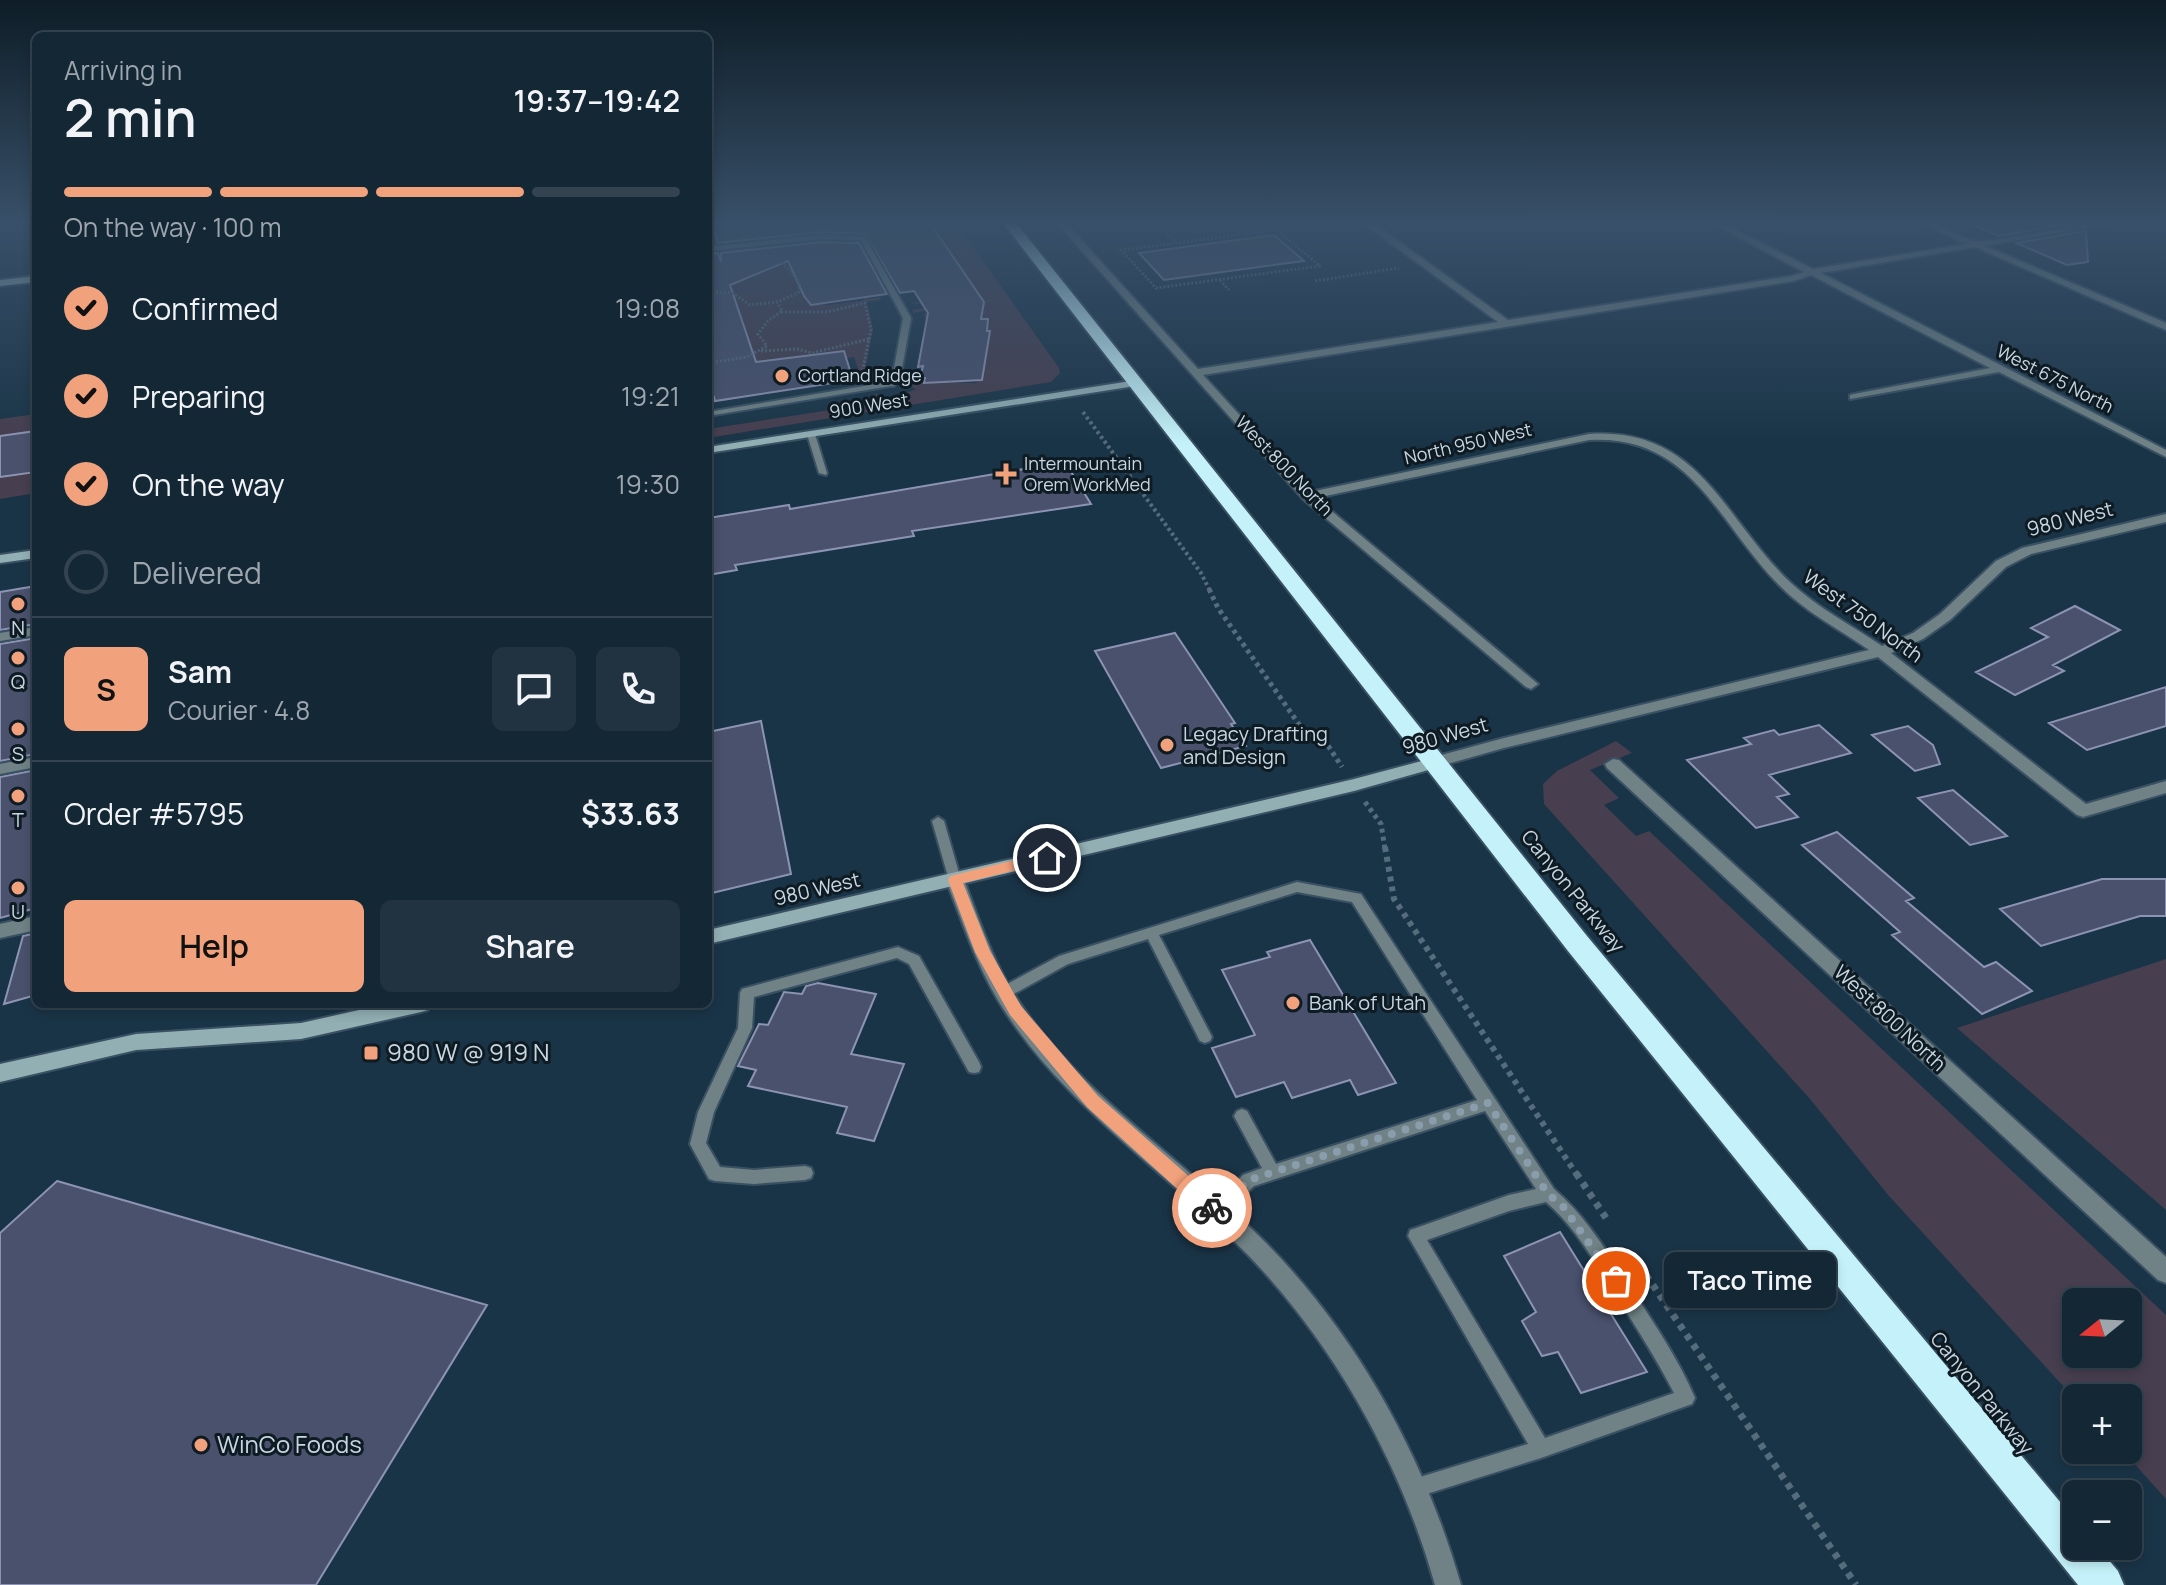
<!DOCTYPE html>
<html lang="en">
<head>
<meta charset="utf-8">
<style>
  :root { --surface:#142735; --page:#213341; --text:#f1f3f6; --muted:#9da5ad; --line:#334450; --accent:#f1a17c }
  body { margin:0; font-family:Manrope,sans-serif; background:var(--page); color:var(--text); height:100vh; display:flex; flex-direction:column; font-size:30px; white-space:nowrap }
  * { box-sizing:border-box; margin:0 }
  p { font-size:26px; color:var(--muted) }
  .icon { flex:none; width:44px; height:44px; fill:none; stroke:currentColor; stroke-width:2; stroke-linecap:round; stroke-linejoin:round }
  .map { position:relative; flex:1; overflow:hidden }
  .panel { position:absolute; left:32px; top:32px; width:680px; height:976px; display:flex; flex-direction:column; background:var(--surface); border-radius:12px; box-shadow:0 4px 12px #0003,0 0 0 2px var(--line) }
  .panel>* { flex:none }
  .needle { width:52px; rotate:252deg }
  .tools { position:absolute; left:2062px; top:1288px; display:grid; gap:16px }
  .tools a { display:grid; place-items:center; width:80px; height:80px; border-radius:12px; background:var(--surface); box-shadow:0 4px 12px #0003,0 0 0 2px var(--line); font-size:40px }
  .pin { position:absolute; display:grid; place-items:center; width:68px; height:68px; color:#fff; margin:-34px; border:4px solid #fff; border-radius:50%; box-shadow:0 2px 8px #0007 }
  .courier { position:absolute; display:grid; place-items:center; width:80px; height:80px; margin:-40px; border:6px solid #f1a17c; border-radius:50%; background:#fff; color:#222; box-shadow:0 2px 10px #0007 }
  .bubble { position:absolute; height:56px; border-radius:12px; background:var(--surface); box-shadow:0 4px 12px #0003,0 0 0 2px var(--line); font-size:26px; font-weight:600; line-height:56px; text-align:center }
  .summary em { font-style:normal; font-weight:600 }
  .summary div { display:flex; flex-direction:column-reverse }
  .summary { display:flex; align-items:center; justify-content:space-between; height:136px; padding:0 32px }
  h1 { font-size:52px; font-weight:600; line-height:60px }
  .bar { display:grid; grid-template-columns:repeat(4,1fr); gap:12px 8px; align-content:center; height:96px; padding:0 32px }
  .bar i { height:10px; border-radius:6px; background:var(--line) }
  .bar .selected { background:var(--accent) }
  .bar p { grid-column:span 4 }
  .line { display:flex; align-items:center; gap:20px; padding:0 32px; border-top:2px solid var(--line) }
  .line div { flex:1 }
  .round { display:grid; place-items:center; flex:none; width:84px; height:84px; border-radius:12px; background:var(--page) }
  ol { padding:0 32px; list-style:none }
  li { display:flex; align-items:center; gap:24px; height:88px }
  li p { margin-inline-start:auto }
  li .icon { padding:8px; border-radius:50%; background:var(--accent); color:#111; stroke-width:4 }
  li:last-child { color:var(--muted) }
  li i { width:44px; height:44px; border:4px solid var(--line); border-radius:50% }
  .primary-button { display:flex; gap:16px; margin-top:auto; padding:16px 32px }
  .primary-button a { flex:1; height:92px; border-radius:12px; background:var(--accent); color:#111; font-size:32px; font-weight:600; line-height:92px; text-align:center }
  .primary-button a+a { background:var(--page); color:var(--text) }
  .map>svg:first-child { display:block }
  .green { fill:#473e4f; fill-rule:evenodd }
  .building { fill:#4a516d; stroke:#8d94b3; stroke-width:2 }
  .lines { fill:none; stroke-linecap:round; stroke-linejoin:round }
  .lane-casing { stroke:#395163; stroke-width:4 }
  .street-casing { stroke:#395163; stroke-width:4 }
  .secondary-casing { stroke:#395163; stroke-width:4 }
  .highway-casing { stroke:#395163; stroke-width:4 }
  .path-far4 { stroke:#556c7c; stroke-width:3; stroke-dasharray:2 2; stroke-linecap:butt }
  .path-far3 { stroke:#556c7c; stroke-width:4; stroke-dasharray:3 3; stroke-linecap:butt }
  .path-far2 { stroke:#556c7c; stroke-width:5; stroke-dasharray:4 4; stroke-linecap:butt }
  .path-far1 { stroke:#556c7c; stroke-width:6; stroke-dasharray:5 5; stroke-linecap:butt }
  .path { stroke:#556c7c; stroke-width:7; stroke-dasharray:6 6; stroke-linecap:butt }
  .lane { fill:#708285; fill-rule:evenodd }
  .street { fill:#708285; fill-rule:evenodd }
  .secondary { fill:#92afb4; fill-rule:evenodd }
  .highway { fill:#c5f2fa; fill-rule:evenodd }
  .route { fill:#f1a17c }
  .done { stroke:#8a9dac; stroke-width:8; stroke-dasharray:0 14.4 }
  .poi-dot { fill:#f1a17c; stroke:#0f1b23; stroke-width:3 }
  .labels { text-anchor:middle; stroke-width:6; stroke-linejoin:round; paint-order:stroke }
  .far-poi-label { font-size:18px; fill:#c7d6e2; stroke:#0f1b23; text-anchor:start }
  .far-street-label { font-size:18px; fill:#c7d6e2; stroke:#0f1b23 }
  .street-label { font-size:20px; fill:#c7d6e2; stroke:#0f1b23 }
  .poi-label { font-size:20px; fill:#c7d6e2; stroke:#0f1b23 }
  .near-poi-label { font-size:24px; fill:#c7d6e2; stroke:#0f1b23; text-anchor:start }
</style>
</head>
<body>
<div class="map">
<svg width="2166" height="1585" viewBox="0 0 2166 1585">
  <rect width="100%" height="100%" fill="#1a3447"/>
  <path class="green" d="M926 223H956L1059 368 1060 373 1051 382 708 438V429L875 403 872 395 877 394 888 401 916 389 905 384 908 381 975 383 982 380 989 336 988 319 925 318 924 314 928 312 926 310 914 313 912 310 929 308 927 303 910 304 924 301Z
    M801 249V291L807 301 828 305 864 300 863 296 868 299 881 297 880 300 867 302 873 329 864 374H886L883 379 864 385 854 357 847 358 843 351 756 365 708 356 732 310 739 309 708 268 712 253 716 251 719 259Z
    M36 414V431L0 436V419Z
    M36 472V493L0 499V477Z
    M1616 741 1632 753 1590 770 1619 798 1604 805 1636 836 1649 831 2166 1315V1499L2122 1450H2128V1398L2076 1400 1889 1196 1810 1099 1544 804 1543 784 1557 771ZM2076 1302H2128V1354H2076Z
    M2166 959V1210L1957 1028Z"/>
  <path class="building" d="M712 223H930L984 302 981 319H988L987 331H990L982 380 924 383 925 378H920L923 366 918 367 928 313 914 291 900 293 865 234 821 232 718 243Z
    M1969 223H2071L1999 236Z
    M2086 231 2088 262 2067 265 2016 243Z
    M1274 235 1304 261 1164 280 1139 253Z
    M821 242 859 243 887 294 811 305 804 296 788 261 730 285 756 362 844 351 853 380 715 401 714 397 708 398V254L718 253 721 262V253Z
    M36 431V472L0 477V436Z
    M1065 462 1091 504 912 531 914 536 735 565 737 570 708 575V518L789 505 790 509Z
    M36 586V624L0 630V592Z
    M2075 606 2120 630 2053 665 2064 671 2015 695 1976 672 2048 637 2031 628Z
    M1175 633 1235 723 1231 724 1246 746 1161 768 1095 651Z
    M36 638V754L0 761V644Z
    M2166 687V726L2087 750 2049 723Z
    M761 721 791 874 708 894V761H711L708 732Z
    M1819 725 1851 753 1769 775 1789 794 1777 797 1798 817 1756 828 1687 760 1751 744 1744 738 1774 730 1779 735Z
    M1908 726 1933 745 1940 764 1915 771 1872 735Z
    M36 770V908L0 918V777Z
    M1953 790 2007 836 1970 845 1918 798Z
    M1837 832 1914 898 1906 901 1984 967 1996 962 2032 991 1982 1014 1892 935 1900 932 1802 845Z
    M2102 879H2166V916H2140L2041 946 2000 909Z
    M36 933V995L4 1004 23 936Z
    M1310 940 1396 1083 1358 1095 1350 1080 1292 1098 1284 1082 1236 1097 1212 1048 1255 1035 1222 970 1270 957 1267 952Z
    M818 983 876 994 851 1054 904 1064 874 1141 837 1133 847 1107 748 1086 756 1070 738 1066 759 1024 768 1025 784 992 802 994 806 986Z
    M57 1181 487 1305 316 1585H0V1233Z
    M1560 1232 1647 1372 1581 1393 1558 1352 1542 1356 1522 1321 1536 1312 1504 1256Z"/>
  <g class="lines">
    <g class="lane-casing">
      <path id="lane" d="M821 235 865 237 911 318 901 374 894 386H891L708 416V412L888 382 893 374 903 318 861 240 821 239 708 251V247Z
        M811 431 815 434 827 473 826 475 819 473 807 434Z
        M938 817 944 821 961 880 960 883H950L949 880 932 821Z
        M1297 882 1361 894 1554 1189C1587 1217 1609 1255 1633 1291 1655 1325 1679 1360 1695 1398L1692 1404 1541 1458 1414 1498 1407 1495 1404 1488 1407 1481 1528 1444 1408 1236 1410 1230 1416 1228 1509 1195 1536 1189 1485 1111 1254 1186 1222 1217 1216 1220 1210 1217 1208 1212 1210 1207 1243 1175 1262 1168 1234 1116 1237 1111 1242 1109 1247 1111 1276 1164 1477 1100 1352 902 1297 892 1159 935 1212 1037 1210 1041 1205 1043 1200 1041 1148 939 1068 964 1010 996 1005 998 1000 996 998 992 1000 988 1059 956ZM1546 1202C1573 1225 1591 1256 1610 1286 1632 1321 1655 1356 1674 1393L1545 1438 1427 1240 1509 1211Z
        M898 947 919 956 979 1062 981 1067 979 1072 974 1073 969 1072 909 964 897 958 754 997 752 1028 714 1112 706 1143 720 1167 754 1170 805 1166 811 1168 813 1173 811 1178 805 1180 754 1184 715 1181 709 1179 690 1144 698 1112 738 1028 740 993 742 989Z"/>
    </g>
    <g class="street-casing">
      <path id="street" d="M1057 223H1066L1198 369 1498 322 1363 223H1373L1508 320 1792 276 1804 272 1712 223H1723L1813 269 1966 244 1922 223C1943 223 1961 242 1981 241 2024 239 2066 223 2110 223L1985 246 2166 323V330L1975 247 1821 273 2166 450V457L1999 372 1850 399V395L1854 394 1990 368 1811 275 1794 281 1203 375 1310 492 1589 434C1701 427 1723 519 1791 583 1818 608 1851 625 1882 646L1913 633 1940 614 1996 561 2022 548 2166 514V522L2031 554 2006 567 1950 620 1923 639 1891 653 2086 804 2166 781V793L2083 817 2077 815 1878 657 1504 748 1433 768 1427 767 1425 763 1427 759 1504 738 1869 650C1839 629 1805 612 1779 585 1718 524 1692 434 1589 440L1316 498 1538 684 1531 689 1526 687 1303 499Z
        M36 627V635L0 641V633Z
        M36 757V767L0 774V764Z
        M1613 759 1619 760 2166 1257V1283L2158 1280 1607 768 1605 764Z
        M955 873 961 875 964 880C978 917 991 956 1012 991 1075 1092 1183 1158 1265 1242 1358 1336 1425 1459 1461 1585H1435C1401 1464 1336 1347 1249 1256 1167 1172 1061 1104 999 1002 976 964 962 921 946 880L949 875Z
        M36 916V930L0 938V924Z"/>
    </g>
    <g class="secondary-casing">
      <path id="secondary" d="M36 276V282L0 286V280Z
        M1131 381 1135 382V386L708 453V447Z
        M36 550V558L0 563V555Z
        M1433 758 1441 763 1439 767 1354 791 708 944V930L1354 779Z
        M386 1004H430L428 1010 421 1012 301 1039 136 1050 0 1082V1064L136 1034 301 1023Z"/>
    </g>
    <g class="highway-casing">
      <path id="highway" d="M1003 223H1016L1587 936 2076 1521V1546H2097L2118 1571 2124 1585H2078L1568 951Z"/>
    </g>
    <path class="path-far4" d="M1277 230 1320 266 1156 288 1121 250Z
      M1167 234 1176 242
      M1220 280 1229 290
      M1315 281 1399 268
      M708 292 733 293 750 305 777 302
      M781 312H827L865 303 871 330 862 373
      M761 351 797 349 812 353 869 339
      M708 363 747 357 767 346 758 334 768 321 782 311 777 302 798 293 800 283 780 260"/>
    <path class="path-far3" d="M1083 412 1201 573 1210 591"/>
    <path class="path-far2" d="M1209 589 1218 608 1305 733 1327 744 1342 767
      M1365 802 1381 824 1385 849"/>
    <path class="path-far1" d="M1385 847 1394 899 1577 1175"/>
    <path class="path" d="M1576 1173 1608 1221
      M1646 1275 1856 1585"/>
    <use href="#lane" class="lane"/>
    <use href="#street" class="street"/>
    <use href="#secondary" class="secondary"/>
    <use href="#highway" class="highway"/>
  </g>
  <linearGradient id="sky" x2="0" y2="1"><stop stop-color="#0e1d27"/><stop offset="0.5" stop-color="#385069"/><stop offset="1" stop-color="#385069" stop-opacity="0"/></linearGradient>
  <rect width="2166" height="445" fill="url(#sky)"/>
  <path class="route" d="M1047 852 1054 858 1052 861 963 883 990 951 1021 1006 1098 1096 1218 1202 1220 1208 1218 1214 1212 1217 1205 1214 1087 1107 1010 1015 975 952 948 880 950 876Z"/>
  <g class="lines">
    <path class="done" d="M1212 1208 1216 1212 1249 1180 1488 1103 1548 1194 1562 1205 1616 1281"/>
  </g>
  <g class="poi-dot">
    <circle cx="782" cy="376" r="8"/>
    <path d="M1002 462h8v8h8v8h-8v8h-8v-8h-8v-8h8z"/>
    <circle cx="18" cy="604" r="8"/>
    <circle cx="18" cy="658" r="8"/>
    <circle cx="18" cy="729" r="8"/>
    <circle cx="1167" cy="745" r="8"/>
    <circle cx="18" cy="796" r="8"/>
    <circle cx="18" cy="888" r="8"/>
    <circle cx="1293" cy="1003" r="8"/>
    <rect x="363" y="1045" width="16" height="16" rx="4"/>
    <circle cx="201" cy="1445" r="8"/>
  </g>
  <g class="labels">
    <g class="far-poi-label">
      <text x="798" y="382">Cortland Ridge</text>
      <text x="1024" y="470">Intermountain<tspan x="1024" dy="21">Orem WorkMed</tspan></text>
    </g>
    <g class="far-street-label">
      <text transform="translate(2055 379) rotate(27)" y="6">West 675 North</text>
      <text transform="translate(869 406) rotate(-9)" y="6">900 West</text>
      <text transform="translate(1468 444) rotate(-13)" y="6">North 950 West</text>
      <text transform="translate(1284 466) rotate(46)" y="6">West 800 North</text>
    </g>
    <g class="street-label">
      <text transform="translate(2070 519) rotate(-14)" y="7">980 West</text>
      <text transform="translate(1863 616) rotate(36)" y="7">West 750 North</text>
      <text transform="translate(1445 736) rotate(-16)" y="7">980 West</text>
      <text transform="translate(817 889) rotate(-13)" y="7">980 West</text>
      <text transform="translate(1573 891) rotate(51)" y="7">Canyon Parkway</text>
      <text transform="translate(1890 1018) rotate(43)" y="7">West 800 North</text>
      <text transform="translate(1982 1393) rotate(51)" y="7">Canyon Parkway</text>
    </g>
    <g class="poi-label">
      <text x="18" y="635">N</text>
      <text x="18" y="689">Q</text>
      <text x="1183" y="741" text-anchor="start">Legacy Drafting<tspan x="1183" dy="23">and Design</tspan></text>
      <text x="18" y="761">S</text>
      <text x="18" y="827">T</text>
      <text x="18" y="919">U</text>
      <text x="1309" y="1010" text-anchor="start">Bank of Utah</text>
    </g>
    <g class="near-poi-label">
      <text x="387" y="1061">980 W @ 919 N</text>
      <text x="217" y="1453">WinCo Foods</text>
    </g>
  </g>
</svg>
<div class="tools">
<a><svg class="needle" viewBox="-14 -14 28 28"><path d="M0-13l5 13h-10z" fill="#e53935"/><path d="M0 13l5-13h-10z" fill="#9da5ad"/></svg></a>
<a>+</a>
<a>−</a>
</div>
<div class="pin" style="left:1616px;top:1281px;background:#ea580c"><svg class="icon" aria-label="bag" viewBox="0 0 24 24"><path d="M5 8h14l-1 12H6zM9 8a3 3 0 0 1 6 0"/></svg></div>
<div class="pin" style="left:1047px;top:858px;background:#1f2937"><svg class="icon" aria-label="home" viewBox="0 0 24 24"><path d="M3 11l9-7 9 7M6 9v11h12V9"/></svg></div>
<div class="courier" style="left:1212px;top:1208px"><svg class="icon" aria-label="bike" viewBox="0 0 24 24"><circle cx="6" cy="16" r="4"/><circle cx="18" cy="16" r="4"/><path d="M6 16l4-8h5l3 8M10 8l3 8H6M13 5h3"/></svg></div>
<div class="bubble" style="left:1664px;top:1252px;width:172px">Taco Time</div>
<section class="panel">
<div class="summary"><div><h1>2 min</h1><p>Arriving in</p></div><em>19:37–19:42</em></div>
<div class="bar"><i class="selected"></i><i class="selected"></i><i class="selected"></i><i></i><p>On the way · 100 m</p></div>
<ol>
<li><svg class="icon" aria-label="check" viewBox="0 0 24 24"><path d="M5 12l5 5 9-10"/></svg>Confirmed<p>19:08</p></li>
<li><svg class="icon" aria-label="check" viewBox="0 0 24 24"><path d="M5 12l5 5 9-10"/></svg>Preparing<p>19:21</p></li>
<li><svg class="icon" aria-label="check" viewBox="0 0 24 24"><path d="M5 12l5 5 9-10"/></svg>On the way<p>19:30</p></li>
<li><i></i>Delivered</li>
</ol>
<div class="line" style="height:144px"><b class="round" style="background:var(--accent);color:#111">S</b><div><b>Sam</b><p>Courier · 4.8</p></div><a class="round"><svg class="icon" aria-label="chat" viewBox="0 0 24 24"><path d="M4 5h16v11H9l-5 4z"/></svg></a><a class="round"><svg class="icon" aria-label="phone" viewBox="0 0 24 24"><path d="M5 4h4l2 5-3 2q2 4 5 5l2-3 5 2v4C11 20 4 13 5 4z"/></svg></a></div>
<div class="line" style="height:104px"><div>Order #5795</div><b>$33.63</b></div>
<div class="primary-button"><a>Help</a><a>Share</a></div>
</section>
</div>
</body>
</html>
